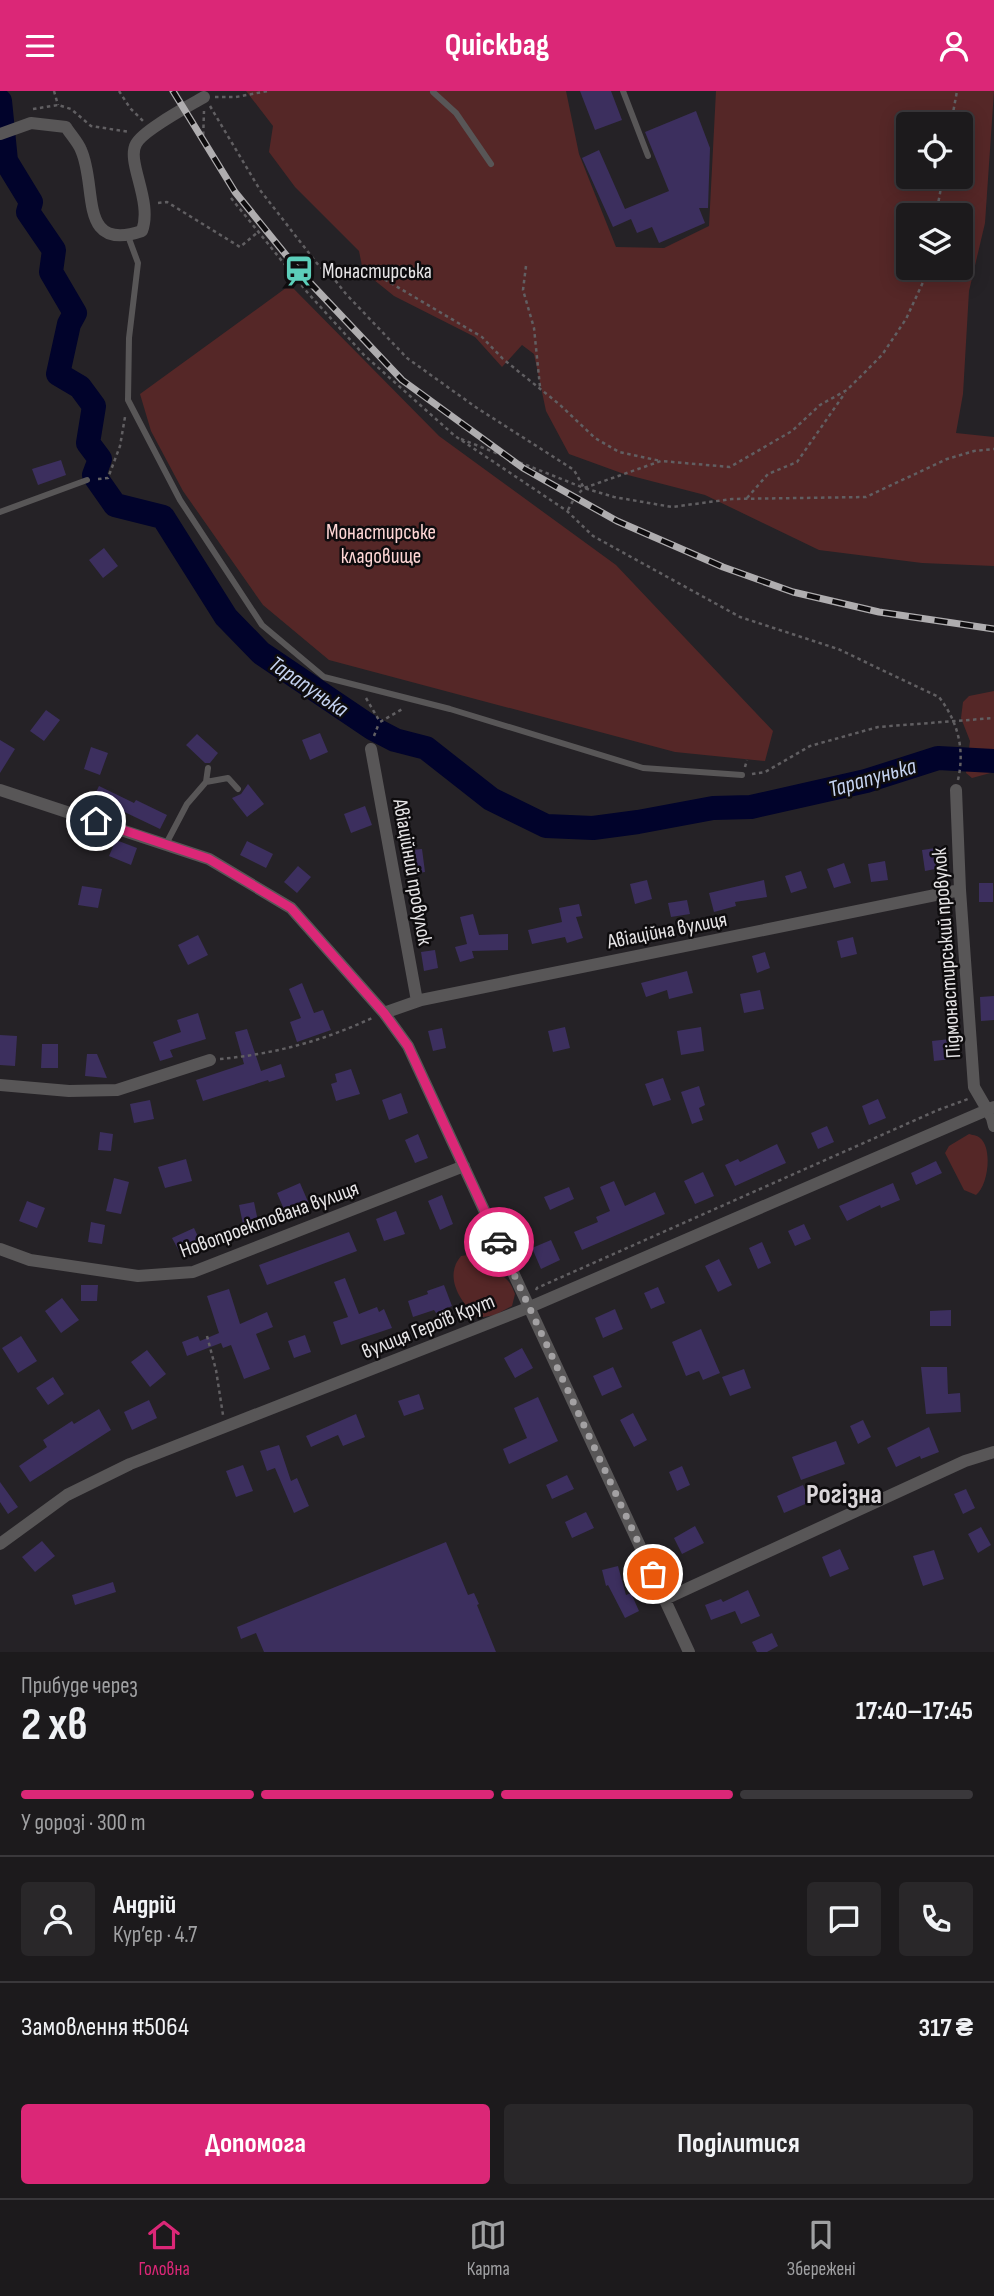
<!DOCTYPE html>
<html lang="uk">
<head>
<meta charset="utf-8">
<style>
  :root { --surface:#1c1a1c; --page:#292729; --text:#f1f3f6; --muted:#a0a1a3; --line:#3a383b; --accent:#db2777 }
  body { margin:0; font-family:"Sofia Sans Condensed",sans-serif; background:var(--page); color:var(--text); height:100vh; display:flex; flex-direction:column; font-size:26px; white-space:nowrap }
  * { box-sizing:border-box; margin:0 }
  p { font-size:23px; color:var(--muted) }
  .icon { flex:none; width:38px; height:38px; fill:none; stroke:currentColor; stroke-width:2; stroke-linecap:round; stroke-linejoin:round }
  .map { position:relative; height:1561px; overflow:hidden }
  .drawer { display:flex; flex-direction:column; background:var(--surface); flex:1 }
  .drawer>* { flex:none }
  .buttons { position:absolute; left:896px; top:21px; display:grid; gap:14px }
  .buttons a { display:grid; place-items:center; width:77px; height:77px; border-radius:7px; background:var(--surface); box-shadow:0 4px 18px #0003,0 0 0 2px var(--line); font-size:35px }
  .pin { position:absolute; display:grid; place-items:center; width:60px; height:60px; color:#fff; margin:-30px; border:4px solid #fff; border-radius:50%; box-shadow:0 2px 7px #0007 }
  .courier { position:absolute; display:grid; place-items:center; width:70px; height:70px; margin:-35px; border:5px solid #db2777; border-radius:50%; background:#fff; color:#222; box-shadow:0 2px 9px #0007 }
  .overview em { font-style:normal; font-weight:700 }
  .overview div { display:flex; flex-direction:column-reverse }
  .overview { display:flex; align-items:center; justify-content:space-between; height:119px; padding:0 21px }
  h1 { font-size:46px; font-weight:700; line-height:52px }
  .bar { display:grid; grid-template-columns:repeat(4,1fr); gap:10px 7px; align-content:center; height:84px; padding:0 21px }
  .bar i { height:9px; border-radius:5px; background:var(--line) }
  .bar .active { background:var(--accent) }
  .bar p { grid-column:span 4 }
  .line { display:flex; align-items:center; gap:18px; padding:0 21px; border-top:2px solid var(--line) }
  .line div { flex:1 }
  .round { display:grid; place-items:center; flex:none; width:74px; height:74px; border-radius:7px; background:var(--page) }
  .primary-button { display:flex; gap:14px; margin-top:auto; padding:14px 21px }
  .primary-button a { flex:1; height:80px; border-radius:7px; background:var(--accent); color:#fff; font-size:28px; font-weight:700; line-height:80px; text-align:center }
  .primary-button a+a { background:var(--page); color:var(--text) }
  header { display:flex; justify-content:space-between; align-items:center; height:91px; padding:0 21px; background:var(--accent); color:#fff; font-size:32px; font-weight:700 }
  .menu { display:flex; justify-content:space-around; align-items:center; height:98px; border-top:2px solid var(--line); background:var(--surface); font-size:19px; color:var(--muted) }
  .menu a { display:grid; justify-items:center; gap:4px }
  .menu .active { color:var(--accent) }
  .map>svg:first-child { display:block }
  .green { fill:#552727; fill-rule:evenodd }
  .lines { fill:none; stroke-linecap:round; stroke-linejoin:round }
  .river { stroke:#01032b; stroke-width:24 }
  .building { fill:#3c2f5e }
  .path { stroke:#615f62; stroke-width:2.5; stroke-dasharray:3.5 3.5; stroke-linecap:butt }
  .lane { stroke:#585657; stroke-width:6 }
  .street { stroke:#585657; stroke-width:12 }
  .rail-casing { stroke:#afadaf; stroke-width:7 }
  .rail { stroke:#0e0c0e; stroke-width:4.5; stroke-dasharray:13; stroke-linecap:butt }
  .done { stroke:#a3a1a3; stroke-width:7; stroke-dasharray:0 12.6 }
  .route { stroke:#db2777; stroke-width:9 }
  .labels { text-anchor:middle; stroke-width:5; stroke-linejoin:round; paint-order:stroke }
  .poi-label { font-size:21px; fill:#e7e5e7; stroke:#0e0c0e; text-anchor:start }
  .park-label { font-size:21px; fill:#ffd7d6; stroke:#0e0c0e }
  .street-label { font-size:21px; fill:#e7e5e7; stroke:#0e0c0e }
  .water-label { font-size:23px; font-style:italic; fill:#c5d3f1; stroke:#0e0c0e }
  .district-label { font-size:28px; font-weight:bold; fill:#d9d5d9; stroke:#0e0c0e }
</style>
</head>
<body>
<header><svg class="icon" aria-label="menu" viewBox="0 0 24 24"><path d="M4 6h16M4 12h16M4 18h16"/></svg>Quickbag<svg class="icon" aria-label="person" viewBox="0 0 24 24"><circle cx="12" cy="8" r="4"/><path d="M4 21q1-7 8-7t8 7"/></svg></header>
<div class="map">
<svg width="994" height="1561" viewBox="0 0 994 1561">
  <rect width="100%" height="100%" fill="#252226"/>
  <path class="green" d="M246 0H566L579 63 616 156 664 157 709 135 716 0H994L985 132 969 200 963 303 956 342 994 346V475L922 472 819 459 705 404 624 383 569 363 546 320 534 263 522 254 502 276 475 246 394 205 363 180 359 160 295 96 269 61 273 35ZM908 33H961V86H908ZM908 124H961V177H908Z
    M290 194 439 345 616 474 773 640 765 670 675 661 329 569 263 514 183 400 151 340 140 303Z
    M994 600V681L972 687 966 682 970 650 961 627 963 611 969 605Z
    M969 1043C972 1044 977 1044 980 1047 993 1057 988 1095 976 1104L964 1099 945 1062 949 1055Z
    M468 1164 479 1173 486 1184C503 1182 509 1187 515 1203L512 1215 495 1224 478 1227C461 1212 443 1186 461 1165Z"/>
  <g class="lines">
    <path class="river" d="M0 10 6 70 31 111 28 121 54 159 51 181 75 222 69 233 58 283 80 296 94 315 88 352 100 368 94 384 115 414 163 426 226 526 261 562 372 637 395 649 426 657 491 708 546 735 593 737 638 731 713 717 751 716 866 690 938 667 994 670"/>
  </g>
  <path class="building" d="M580 0H611L622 29 595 39Z
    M696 20 710 57 708 117H699L705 132 659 152 652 136 637 142 631 128 613 136 582 67 599 59 625 118 669 100 645 41Z
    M61 369 66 384 38 394 32 378Z
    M104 457 118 475 103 487 89 469Z
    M46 619 60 629 44 650 30 640Z
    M320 642 328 661 310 669 302 649Z
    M197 643 218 662 210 672H205L186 654Z
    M0 649 15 658 0 682Z
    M91 656 108 662 100 684 84 678Z
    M248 693 264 713 247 726 232 707 241 703Z
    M99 695 134 712 136 709 167 724 160 738 114 716 112 718 92 709Z
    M365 715 372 734 351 742 344 723Z
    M116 749 137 757 131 774 109 765Z
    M247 750 273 763 266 777 240 764Z
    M942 756 945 776 925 780 922 759Z
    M422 758 425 781 405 784 402 760Z
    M885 770 888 789 871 791 868 773Z
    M844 772 851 792 834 797 827 778Z
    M298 775 311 786 297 802 284 791Z
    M801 780 807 797 791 802 785 785Z
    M647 789 652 808 635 813 630 793Z
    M764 789 767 806 735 811 736 815 714 821 709 802Z
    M979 792H993V811H979Z
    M82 795 102 798 98 817 78 814Z
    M687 809 690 823 671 826 668 812Z
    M579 813 582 825 576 826 583 847 567 852 565 846 532 853 528 839 562 831 559 817Z
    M473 823 479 844 508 843V859L472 860 474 867 460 871 455 856 467 853 460 826Z
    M198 844 208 864 188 874 178 854Z
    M853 846 857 863 841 867 837 850Z
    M435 859 438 877 424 880 421 861Z
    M765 861 770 877 757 882 752 865Z
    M687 880 693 902 669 908 667 899 646 906 641 892Z
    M302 892 314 922 323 919 331 939 297 951 290 931 301 927 289 898Z
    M760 899 764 918 744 922 740 903Z
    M994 905V929L981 930 980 906Z
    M198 922 206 948 170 959 173 966 160 970 153 951 181 941 177 929Z
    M565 936 570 957 553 961 548 940Z
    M701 936 704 960 681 964 677 940Z
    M442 937 446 957 433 960 428 940Z
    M247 938 261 980 281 973 285 986 269 991 268 989 203 1010 196 989 244 973 235 941Z
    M0 944 17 945 15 975 0 974Z
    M950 948 952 968 934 970 932 950Z
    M42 953H58V977H41Z
    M87 963H97L107 987 85 985Z
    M351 978 360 1003 336 1010 331 993 337 991 335 983Z
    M663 987 671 1009 653 1015 645 993Z
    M699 995 705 1014 699 1017 703 1029 692 1033 681 1001Z
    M401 1002 408 1022 389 1029 382 1009Z
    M878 1008 886 1027 869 1034 862 1015Z
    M150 1009 154 1028 134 1032 130 1013Z
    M827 1035 834 1051 818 1058 811 1042Z
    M100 1041 113 1043 111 1060 98 1059Z
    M418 1043 428 1067 415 1072 405 1049Z
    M777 1053 786 1072 735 1095 725 1074 738 1068 740 1071Z
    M186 1068 192 1090 165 1097 158 1076Z
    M936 1070 942 1082 916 1094 911 1082Z
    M703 1081 714 1105 695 1113 684 1090Z
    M114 1087 129 1091 121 1123 106 1120Z
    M614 1090 625 1115 655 1101 665 1123 582 1159 574 1141 598 1131 596 1126 610 1120 600 1096Z
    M300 1092 309 1113 286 1123 277 1102Z
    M893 1092 900 1109 881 1117 880 1114 847 1130 839 1115Z
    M569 1096 574 1108 550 1119 544 1106Z
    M442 1104 453 1133 440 1139 428 1110Z
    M27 1110 45 1117 37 1137 19 1130Z
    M254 1111 259 1135 244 1138 239 1114Z
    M396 1120 405 1143 384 1150 376 1128Z
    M91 1131 105 1134 102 1153 88 1151Z
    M804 1133 811 1148 795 1155 788 1140Z
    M194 1137 200 1150 179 1160 172 1147Z
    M349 1141 357 1160 267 1194 259 1174Z
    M551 1149 560 1169 541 1178 532 1157Z
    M762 1151 771 1172 758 1178 749 1157Z
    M719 1168 732 1194 718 1201 705 1175Z
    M345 1187 359 1223 377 1216 379 1221 384 1218 392 1237 341 1254 333 1231 348 1226 334 1191Z
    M81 1194H98L97 1210H81Z
    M444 1194 452 1215 436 1222 434 1219 413 1226 408 1210 428 1203 427 1200Z
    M658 1196 665 1212 651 1218 644 1202Z
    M229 1198 240 1233 267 1221 273 1236 256 1243 270 1278 244 1288 231 1254 223 1257 221 1252 187 1265 182 1251 198 1245 200 1250 219 1242 207 1205Z
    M62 1207 79 1229 61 1242 45 1220Z
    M615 1218 623 1238 603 1247 595 1227Z
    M951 1219V1235H930V1220Z
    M701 1238 720 1282 703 1289 699 1280 686 1285 672 1251Z
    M305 1244 311 1261 294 1267 288 1250Z
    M21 1245 37 1270 18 1282 2 1257Z
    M522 1257 533 1277 515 1287 504 1267Z
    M147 1259 166 1283 150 1296 131 1271Z
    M613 1276 622 1296 602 1305 593 1285Z
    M921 1276H947L948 1303 960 1302 961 1321 926 1323Z
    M744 1278 751 1297 730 1305 722 1286Z
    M53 1286 64 1303 48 1314 36 1297Z
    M419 1303 424 1318 404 1325 398 1310Z
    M538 1306 558 1350 509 1373 503 1358 527 1347 514 1317Z
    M149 1309 157 1327 132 1339 124 1321Z
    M99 1318 111 1339 30 1391 19 1375 47 1356 43 1349 72 1330 74 1333Z
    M633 1322 647 1349 634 1356 620 1329Z
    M356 1323 365 1346 343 1355 338 1344 311 1356 306 1345Z
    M863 1329 871 1346 858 1353 850 1335Z
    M929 1336 939 1361 921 1368 920 1365 896 1376 887 1357Z
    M836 1350 845 1373 801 1389 792 1366Z
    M279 1354 291 1390 297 1387 309 1415 294 1422 275 1377 267 1380 260 1360Z
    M243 1374 253 1400 236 1406 226 1380Z
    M682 1375 690 1394 677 1400 669 1381Z
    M567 1384 574 1398 552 1408 546 1394Z
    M0 1391 18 1416 8 1423 0 1411Z
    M803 1394 810 1411 784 1422 777 1405Z
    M966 1398 975 1417 963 1423 954 1403Z
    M586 1421 594 1437 572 1447 565 1431Z
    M695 1435 704 1452 682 1463 674 1447Z
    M981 1436 991 1454 978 1462 968 1443Z
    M42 1450 55 1465 35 1481 22 1466Z
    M446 1451 468 1504 474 1502 479 1513 477 1514 496 1561H264L256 1542 241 1548 237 1536Z
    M840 1458 849 1478 830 1486 822 1466Z
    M934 1459 944 1488 923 1495 913 1465Z
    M618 1475 626 1504 631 1502 639 1520 625 1527 608 1494 606 1495 602 1479Z
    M113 1491 116 1501 75 1514 72 1504Z
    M748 1499 760 1525 741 1533 735 1520 711 1529 705 1514 721 1508 723 1511Z
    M772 1542 778 1555 767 1561H757L752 1551Z"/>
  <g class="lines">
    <path class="path" d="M54 0 58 14
      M119 0 130 17 143 30
      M215 6H236L268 0
      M210 15 260 99 319 175 331 184 367 178 482 246 503 268 559 313 595 347 619 361 661 370
      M33 18 58 14 71 18 91 35 130 41
      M951 33 957 0
      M203 51 204 20
      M231 107 307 201 364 264 455 345 567 420 593 445 740 526 838 558 939 606C958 631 965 658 958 689
      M158 112 167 111 240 156 258 141
      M936 124 943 86
      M526 175 523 199 534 237 540 296
      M331 184 346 203 407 267 477 317 574 379 584 397 614 406 672 416 732 408 866 406 947 368 974 360 994 358
      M461 348 584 397 661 370 730 376 792 340 820 314 847 299 882 264 906 228 924 189 926 177
      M98 388 108 387 120 355 125 326
      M747 407 768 383 797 371 845 302
      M568 419 575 406 584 397
      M366 607 380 631 404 617
      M374 645 379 632
      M745 676 747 669
      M752 683 765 681 810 655 878 636 994 627
      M220 968C274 963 323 950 372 927
      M536 1199 537 1197 938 1019 968 1008
      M207 1245 216 1279 223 1324"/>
    <path class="lane" d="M623 0 648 65
      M433 1 456 22 491 73
      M128 145 138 172 129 247 128 309 180 409 262 534 324 586 450 618 643 677 742 684
      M0 421 87 389
      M206 691 228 687 238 698
      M166 753 187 713 206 691 208 677"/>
    <path class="street" d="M0 43 31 32 66 36C70 43 78 51 81 59 98 96 77 162 142 140 153 110 126 71 136 53 143 39 189 15 204 6
      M371 658 417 910
      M0 699 209 768 291 817 384 922 408 955 689 1561
      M956 699 960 799 974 996 992 1027 994 1035
      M384 922 421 909 960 799
      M0 994 69 1000 117 999 210 969
      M0 1158 30 1169 138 1185 193 1181 464 1075
      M0 1453 67 1404 130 1373 530 1216 994 1016
      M665 1508 965 1370 994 1361"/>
    <g class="rail-casing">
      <path id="rail" d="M173 0 235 101 299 180 402 289 523 377 617 430 723 476 793 501 879 521 994 538"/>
    </g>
    <use href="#rail" class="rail"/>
  </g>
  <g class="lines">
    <path class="done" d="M499 1151 653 1483"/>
    <path class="route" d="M96 730 209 768 291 817 384 922 408 955 499 1151"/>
  </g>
  <defs>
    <g id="station-bare" transform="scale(2.415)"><path d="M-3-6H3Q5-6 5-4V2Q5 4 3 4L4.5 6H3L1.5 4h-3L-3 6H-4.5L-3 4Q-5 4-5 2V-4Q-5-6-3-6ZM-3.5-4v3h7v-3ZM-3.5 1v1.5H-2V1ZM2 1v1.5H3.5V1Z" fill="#5cceba" stroke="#0e0c0e" stroke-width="2.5" paint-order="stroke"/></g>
  </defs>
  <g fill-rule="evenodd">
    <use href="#station-bare" x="299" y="180"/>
  </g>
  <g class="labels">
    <g class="poi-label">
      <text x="322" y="187">Монастирська</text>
    </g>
    <g class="park-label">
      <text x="381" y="448">Монастирське<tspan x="381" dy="24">кладовище</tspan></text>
    </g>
    <g class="street-label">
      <text transform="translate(413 781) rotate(80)" y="7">Авіаційний провулок</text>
      <text transform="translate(667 839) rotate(-11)" y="7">Авіаційна вулиця</text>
      <text transform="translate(946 862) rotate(-94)" y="7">Підмонастирський провулок</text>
      <text transform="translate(269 1128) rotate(-20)" y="7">Новопроектована вулиця</text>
      <text transform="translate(428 1235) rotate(-22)" y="7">вулиця Героїв Крут</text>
    </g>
    <g class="water-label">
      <text transform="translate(309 595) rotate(34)" y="8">Тарапунька</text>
      <text transform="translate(872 686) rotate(-16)" y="8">Тарапунька</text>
    </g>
    <g class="district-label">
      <text x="844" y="1412">Рогізна</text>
    </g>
  </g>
</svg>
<div class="buttons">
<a><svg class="icon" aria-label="locate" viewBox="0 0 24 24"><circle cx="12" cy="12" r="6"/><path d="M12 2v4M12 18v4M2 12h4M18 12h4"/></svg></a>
<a><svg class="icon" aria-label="layers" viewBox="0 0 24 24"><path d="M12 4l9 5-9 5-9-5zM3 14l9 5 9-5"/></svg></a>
</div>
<div class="pin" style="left:653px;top:1483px;background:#ea580c"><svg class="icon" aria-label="bag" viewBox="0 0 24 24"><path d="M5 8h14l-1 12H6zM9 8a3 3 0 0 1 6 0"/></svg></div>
<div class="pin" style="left:96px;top:730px;background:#1f2937"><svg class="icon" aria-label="home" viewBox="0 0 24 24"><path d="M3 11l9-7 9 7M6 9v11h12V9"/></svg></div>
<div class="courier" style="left:499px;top:1151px"><svg class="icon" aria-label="car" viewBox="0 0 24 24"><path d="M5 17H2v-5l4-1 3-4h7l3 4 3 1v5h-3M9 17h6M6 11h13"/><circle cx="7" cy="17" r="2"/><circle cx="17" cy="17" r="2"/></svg></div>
</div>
<section class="drawer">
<div class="overview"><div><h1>2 хв</h1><p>Прибуде через</p></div><em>17:40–17:45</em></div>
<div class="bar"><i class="active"></i><i class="active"></i><i class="active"></i><i></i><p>У дорозі · 300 m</p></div>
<div class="line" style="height:126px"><a class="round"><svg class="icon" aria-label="person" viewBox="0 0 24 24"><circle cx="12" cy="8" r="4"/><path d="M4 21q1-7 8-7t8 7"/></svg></a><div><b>Андрій</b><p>Кур’єр · 4.7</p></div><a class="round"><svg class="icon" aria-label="chat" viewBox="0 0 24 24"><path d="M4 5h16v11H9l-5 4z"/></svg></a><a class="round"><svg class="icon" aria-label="phone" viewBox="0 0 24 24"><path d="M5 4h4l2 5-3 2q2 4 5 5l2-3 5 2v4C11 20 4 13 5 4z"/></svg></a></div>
<div class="line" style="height:91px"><div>Замовлення #5064</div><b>317 ₴</b></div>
<div class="primary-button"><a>Допомога</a><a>Поділитися</a></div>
</section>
<nav class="menu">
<a class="active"><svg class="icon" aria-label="home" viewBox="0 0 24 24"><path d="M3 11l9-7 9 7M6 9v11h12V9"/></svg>Головна</a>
<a><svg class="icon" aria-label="map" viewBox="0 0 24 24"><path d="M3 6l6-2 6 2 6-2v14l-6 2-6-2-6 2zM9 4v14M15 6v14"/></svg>Карта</a>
<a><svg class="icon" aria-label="saved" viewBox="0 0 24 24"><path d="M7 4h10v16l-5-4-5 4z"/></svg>Збережені</a>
</nav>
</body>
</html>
